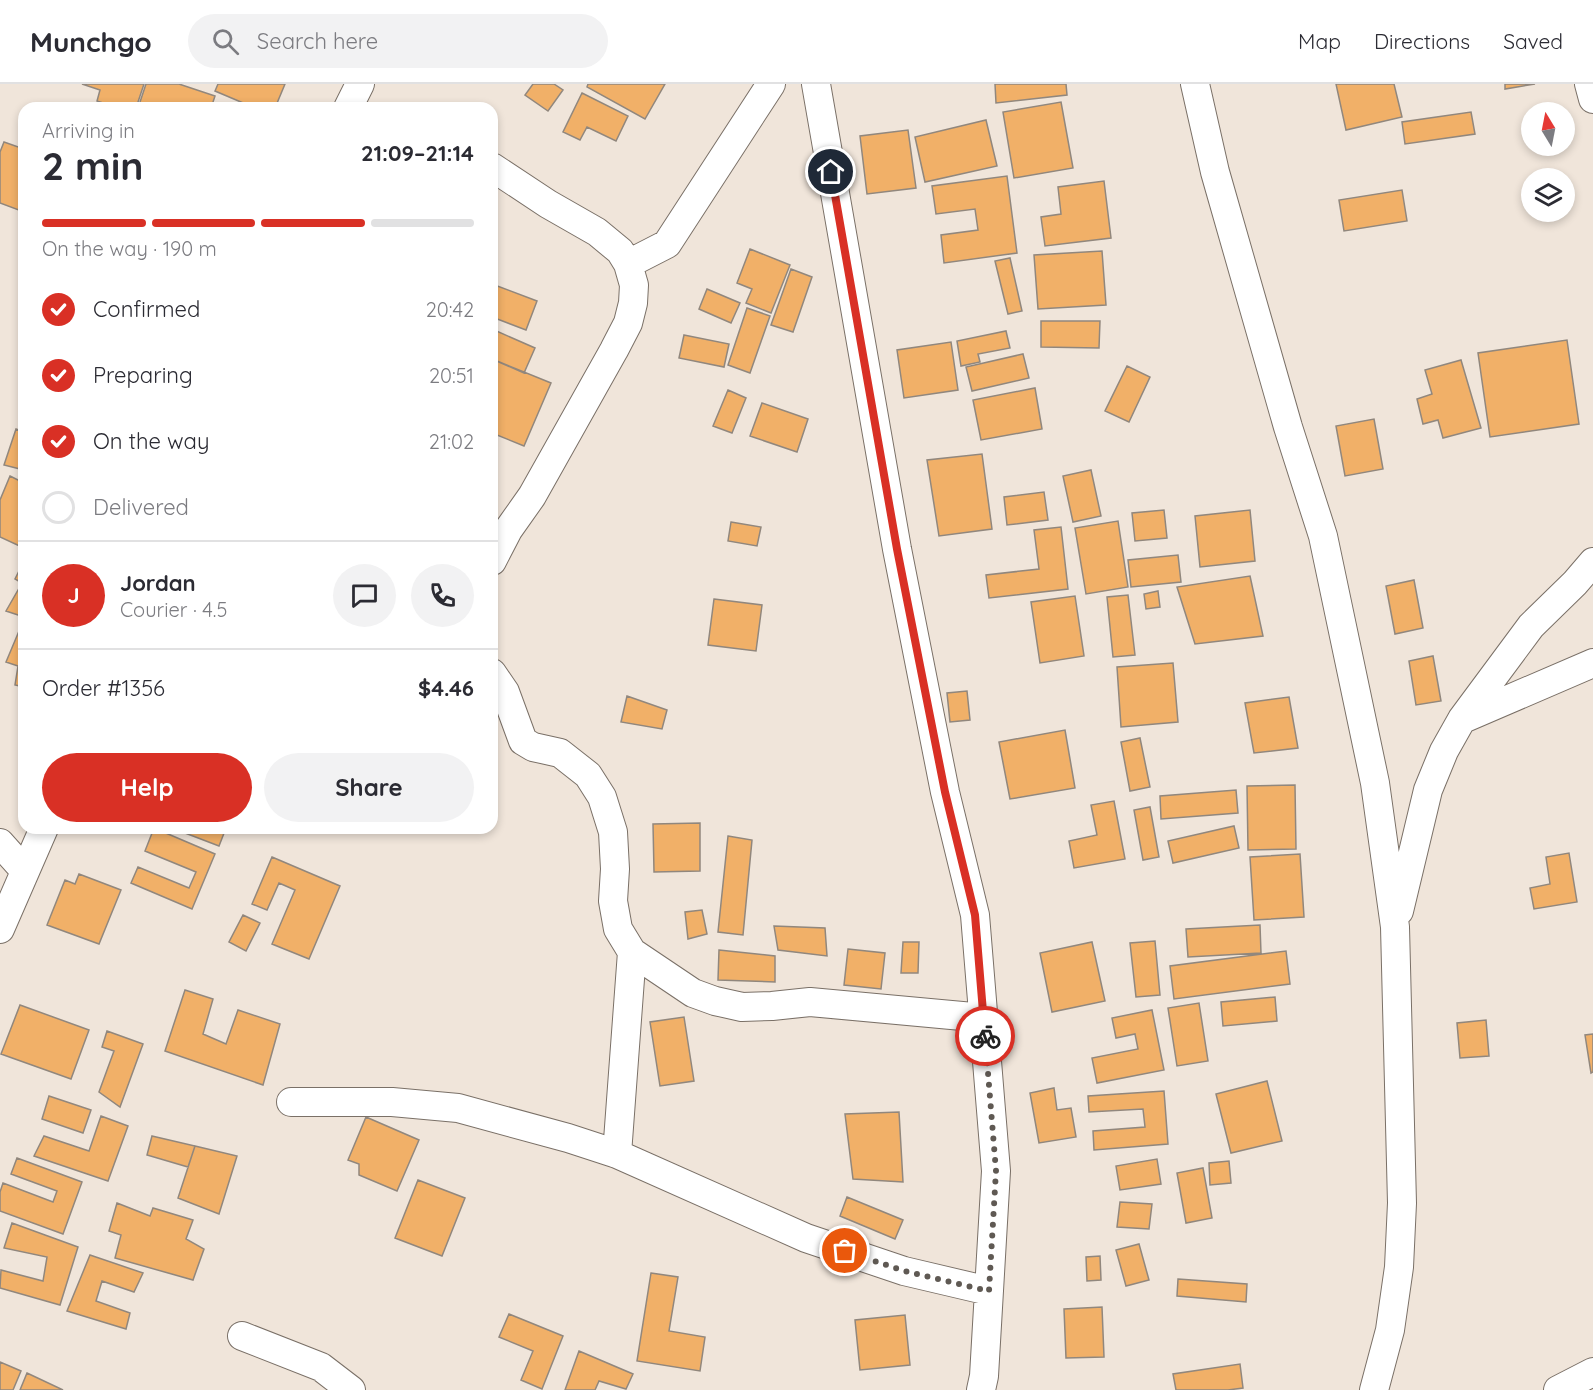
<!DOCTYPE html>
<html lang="en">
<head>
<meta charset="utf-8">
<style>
  :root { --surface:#fff; --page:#f2f2f3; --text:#2b2b33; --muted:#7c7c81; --line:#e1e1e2; --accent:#d93025 }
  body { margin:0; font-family:Quicksand,sans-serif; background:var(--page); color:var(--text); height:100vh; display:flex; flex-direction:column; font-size:22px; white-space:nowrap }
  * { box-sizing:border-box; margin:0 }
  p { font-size:20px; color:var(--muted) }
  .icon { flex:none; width:33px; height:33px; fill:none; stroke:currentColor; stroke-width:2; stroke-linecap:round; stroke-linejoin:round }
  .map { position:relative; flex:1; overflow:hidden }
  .drawer { position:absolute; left:18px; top:18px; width:480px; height:732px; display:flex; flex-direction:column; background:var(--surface); border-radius:18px; box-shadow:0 3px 9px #0003 }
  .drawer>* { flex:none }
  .needle { width:39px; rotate:350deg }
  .tools { position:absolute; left:1521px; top:18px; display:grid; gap:12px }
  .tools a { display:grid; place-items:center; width:54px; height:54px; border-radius:50%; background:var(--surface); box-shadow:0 3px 9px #0003; font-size:30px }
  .pin { position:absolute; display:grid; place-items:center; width:51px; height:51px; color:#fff; margin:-26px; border:3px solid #fff; border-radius:50%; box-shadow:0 2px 6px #0007 }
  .courier { position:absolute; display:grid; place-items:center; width:60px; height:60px; margin:-30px; border:4px solid #d93025; border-radius:50%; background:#fff; color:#222; box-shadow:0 2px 8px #0007 }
  .summary em { font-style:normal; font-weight:700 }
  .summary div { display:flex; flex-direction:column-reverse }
  .summary { display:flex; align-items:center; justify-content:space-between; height:102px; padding:0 24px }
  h1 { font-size:39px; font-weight:700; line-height:45px }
  .bar { display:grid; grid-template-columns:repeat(4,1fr); gap:9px 6px; align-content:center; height:72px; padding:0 24px }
  .bar i { height:8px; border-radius:4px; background:var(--line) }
  .bar .on { background:var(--accent) }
  .bar p { grid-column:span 4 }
  .line { display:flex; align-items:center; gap:15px; padding:0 24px; border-top:2px solid var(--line) }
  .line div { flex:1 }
  .round { display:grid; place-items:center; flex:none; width:63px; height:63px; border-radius:32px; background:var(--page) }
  ol { padding:0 24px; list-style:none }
  li { display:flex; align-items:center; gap:18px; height:66px }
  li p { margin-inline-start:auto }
  li .icon { padding:6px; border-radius:50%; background:var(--accent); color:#fff; stroke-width:4 }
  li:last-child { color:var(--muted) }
  li i { width:33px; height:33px; border:3px solid var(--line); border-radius:50% }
  .button { display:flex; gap:12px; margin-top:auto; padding:12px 24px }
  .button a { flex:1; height:69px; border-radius:36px; background:var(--accent); color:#fff; font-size:24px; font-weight:700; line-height:69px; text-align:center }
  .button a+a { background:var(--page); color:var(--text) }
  header { display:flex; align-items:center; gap:36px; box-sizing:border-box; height:84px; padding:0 30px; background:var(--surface); border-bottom:2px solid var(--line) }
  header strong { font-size:28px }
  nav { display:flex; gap:33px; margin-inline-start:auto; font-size:21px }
  .search { width:420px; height:54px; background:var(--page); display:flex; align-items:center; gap:15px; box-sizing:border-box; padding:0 21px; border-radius:33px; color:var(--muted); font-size:22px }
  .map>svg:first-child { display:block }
  .building { fill:#f1b068; stroke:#91877d; stroke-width:1.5 }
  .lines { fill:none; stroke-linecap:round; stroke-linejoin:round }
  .street-casing { stroke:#7a7067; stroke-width:30 }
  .street { stroke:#fff; stroke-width:28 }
  .done { stroke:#5f5953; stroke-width:6; stroke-dasharray:0 10.8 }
  .route { stroke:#d93025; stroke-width:8 }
</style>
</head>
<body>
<header>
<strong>Munchgo</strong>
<div class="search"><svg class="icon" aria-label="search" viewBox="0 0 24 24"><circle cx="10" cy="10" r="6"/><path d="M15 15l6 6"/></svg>Search here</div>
<nav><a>Map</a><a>Directions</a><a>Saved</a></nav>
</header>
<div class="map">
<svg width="1593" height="1306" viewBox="0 0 1593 1306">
  <rect width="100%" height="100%" fill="#f0e5da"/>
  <path class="building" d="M82 0H144L136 24H108L109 21 97 17 100 6Z
    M146 0H179L215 12 211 24H138Z
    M218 0H285L275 24H255L215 7Z
    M533 0H554L563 6 548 27 525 11Z
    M588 0H665L645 35 587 3Z
    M995 0H1066L1067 11 996 19Z
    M1336 0H1394L1402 33 1346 46Z
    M1505 0H1535L1505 5Z
    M582 9 628 32 616 57 587 43 580 56 563 48Z
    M1061 18 1073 84 1014 94 1003 28Z
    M1471 28 1475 50 1405 60 1402 38Z
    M986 36 997 82 925 98 915 53Z
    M908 46 916 104 867 110 860 52Z
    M4 58 24 65V128L0 119V68Z
    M1007 92 1017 169 944 179 941 151 978 146 975 125 936 130 932 102Z
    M1104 97 1111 154 1045 162 1041 133 1061 130 1058 103Z
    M1402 106 1407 137 1344 147 1339 116Z
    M750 165 790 181 771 229 746 219 752 205 737 199Z
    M1102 167 1106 221 1038 225 1034 171Z
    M1010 174 1022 227 1008 230 995 177Z
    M791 185 812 193 793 248 771 241Z
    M492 200 537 217 526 246 492 233Z
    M707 205 740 219 731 239 699 225Z
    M747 224 770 232 750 289 728 281Z
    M1041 237H1100L1099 264 1041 263Z
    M492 245 535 264 524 289 492 275Z
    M1006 247 1010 264 978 270 980 278 961 282 957 257Z
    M684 251 729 260 724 283 679 274Z
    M1567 256 1579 340 1490 353 1478 269Z
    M951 258 958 306 904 314 897 266Z
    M1023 270 1029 294 972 307 966 283Z
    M492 275 551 299 524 362 492 349Z
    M1461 276 1481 344 1443 354 1438 336 1423 340 1417 315 1432 310 1425 286Z
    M1127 282 1150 293 1129 338 1105 327Z
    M1035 304 1042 345 981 356 973 316Z
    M728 306 746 314 732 349 713 342Z
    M762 319 808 335 797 368 750 352Z
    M1374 335 1383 385 1345 392 1336 342Z
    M16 345 24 348V386L4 381Z
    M982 370 992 445 939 452 927 376Z
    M1091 386 1101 432 1073 438 1063 392Z
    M10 392 24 399V424L19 433 24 435V464L0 453V416Z
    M1044 408 1048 436 1007 441 1004 413Z
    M1164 426 1167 454 1135 457 1132 429Z
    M1250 426 1255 477 1200 483 1195 432Z
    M1118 437 1128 503 1086 510 1075 444Z
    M731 438 761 443 757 462 728 457Z
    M1061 443 1068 505 989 514 986 491 1039 485 1034 446Z
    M1178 471 1181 498 1131 503 1128 476Z
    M24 477V533L6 527 22 499 15 495Z
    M1250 492 1263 552 1195 560 1177 503Z
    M1414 496 1423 544 1395 550 1386 502Z
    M1158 507 1160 523 1146 525 1144 510Z
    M1128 511 1135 571 1113 573 1107 513Z
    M1075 512 1084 572 1040 579 1031 518Z
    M714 515 762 521 756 567 708 561Z
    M19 547 24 548V603L15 601 18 582 6 578Z
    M1433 572 1441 617 1416 621 1409 577Z
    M1173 579 1178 638 1121 643 1117 583Z
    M967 607 970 636 950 638 947 609Z
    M627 612 667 626 662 645 621 638Z
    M1289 613 1298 664 1254 669 1245 619Z
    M1065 646 1075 704 1010 715 999 658Z
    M1140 654 1150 703 1130 707 1121 658Z
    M1295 701 1296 765 1248 766 1247 702Z
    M1236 706 1238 729 1161 735 1160 712Z
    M1114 717 1125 775 1074 784 1069 757 1097 751 1091 721Z
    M1150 723 1159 773 1143 776 1134 726Z
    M700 739V787L654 788 653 740Z
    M1234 742 1239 764 1173 779 1168 757Z
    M154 744 215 770 192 825 131 799 138 783 189 804 196 788 145 767Z
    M172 744H226L219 762Z
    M728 752 752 756 743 851 718 848Z
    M1569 769 1577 818 1534 825 1530 804 1550 800 1546 773Z
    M1300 770 1304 833 1254 836 1250 773Z
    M272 773 340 802 309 875 272 860 295 806 279 799 267 826 252 820Z
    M79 790 121 806 99 860 47 841 65 796 75 800Z
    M702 826 707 850 688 855 685 828Z
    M243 831 260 839 246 867 229 858Z
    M1260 841 1261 869 1188 873 1186 845Z
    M774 842 825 844 827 872 778 866Z
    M1155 857 1160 911 1136 913 1130 859Z
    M903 858H919L918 889H901Z
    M1092 858 1105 917 1052 928 1040 869Z
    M848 865 885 869 881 905 844 901Z
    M719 866 775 872V898L718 896Z
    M1286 867 1290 900 1174 915 1170 882Z
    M185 906 213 915 203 950 226 960 238 926 280 940 263 1001 165 967Z
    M1275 913 1277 937 1223 942 1221 918Z
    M1199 919 1208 977 1177 982 1168 924Z
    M20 921 89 946 71 995 1 970Z
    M1152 926 1164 986 1097 999 1092 974 1138 965 1135 950 1116 954 1112 934Z
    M684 933 694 997 660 1002 650 938Z
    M1486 936 1489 972 1460 974 1457 939Z
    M107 947 143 960 120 1023 99 1008 114 967 102 963Z
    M1593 950V988L1591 989 1585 951Z
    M1267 997 1282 1057 1231 1069 1216 1010Z
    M1054 1004 1057 1026 1071 1024 1076 1053 1039 1059 1030 1009Z
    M1164 1007 1168 1060 1094 1066 1093 1047 1145 1043 1143 1025 1089 1028 1088 1012Z
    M49 1012 91 1026 83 1049 42 1035Z
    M899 1028 903 1098 853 1095 845 1030Z
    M101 1032 128 1042 108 1097 34 1072 44 1052 89 1067Z
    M366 1033 419 1056 397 1107 359 1091V1080L348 1076Z
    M152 1052 195 1062 188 1083 147 1071Z
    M195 1062 237 1072 219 1130 178 1114Z
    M17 1074 82 1098 63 1150 0 1127V1108L3 1099 53 1118 57 1107 11 1090Z
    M1157 1075 1161 1100 1120 1106 1116 1082Z
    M1229 1077 1231 1099 1210 1101 1209 1079Z
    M1203 1084 1212 1134 1186 1139 1177 1089Z
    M418 1096 465 1114 442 1172 395 1154Z
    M847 1113 903 1136 895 1155 840 1132Z
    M1120 1118 1152 1120 1149 1145 1117 1143Z
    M117 1119 150 1132 153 1124 193 1136 186 1155 204 1165 193 1196 115 1174 121 1151 109 1147Z
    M12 1139 78 1163 60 1221 0 1204 1 1186 43 1197 47 1173 4 1164Z
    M1139 1160 1149 1196 1126 1202 1116 1166Z
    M90 1171 143 1189 134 1208 102 1197 96 1217 130 1229 126 1245 67 1227Z
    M1100 1172 1101 1196 1087 1197 1086 1173Z
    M651 1189 678 1193 669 1247 705 1253 700 1287 637 1277Z
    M1178 1195 1247 1200 1246 1218 1177 1212Z
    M1102 1223 1104 1273 1066 1274 1064 1225Z
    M509 1230 563 1252 542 1305 521 1296 533 1267 499 1253Z
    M905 1231 910 1281 860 1286 855 1236Z
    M579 1267 633 1290 626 1305 599 1297 595 1306H565Z
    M0 1278 21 1287 13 1306H0Z
    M1240 1280 1243 1304 1228 1306H1176L1173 1290Z
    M27 1289 63 1306H20Z"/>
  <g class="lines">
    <g class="street-casing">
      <path id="street" d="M816 0 897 465 945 708 975 831 996 1087 984 1292 981 1306
        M1195 0 1215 88 1288 343 1323 452 1375 699 1395 843 1402 1119 1399 1183 1390 1246 1374 1306
        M1589 0 1593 15
        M348 24 360 0
        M492 83 548 120 597 148 620 167 628 180 634 201 633 219 628 239 614 266 532 412 508 446 492 477
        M628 180 667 160 771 0
        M492 589 505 608 523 657 533 663 560 669 588 691 602 713 613 748 615 785 613 817 618 845 632 868 693 909 715 917 742 923 772 922 810 918 984 934
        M1463 635 1593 579
        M0 759 25 787
        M1399 827 1428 706 1444 667 1462 635 1531 542 1575 499 1593 478
        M0 845 44 744
        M291 1018H392L458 1024 568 1054 617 1070 806 1154 904 1187 989 1207
        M617 1070 632 868
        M242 1252 321 1283 351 1306
        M1558 1306 1593 1288"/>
    </g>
    <use href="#street" class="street"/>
  </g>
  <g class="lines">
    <path class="done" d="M845 1167 904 1187 989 1207 996 1087 985 952"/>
    <path class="route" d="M831 88 897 465 945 708 975 831 985 952"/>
  </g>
</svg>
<div class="tools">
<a><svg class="needle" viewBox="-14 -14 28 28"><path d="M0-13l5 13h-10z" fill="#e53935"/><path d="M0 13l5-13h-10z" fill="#7c7c81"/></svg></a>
<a><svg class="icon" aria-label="layers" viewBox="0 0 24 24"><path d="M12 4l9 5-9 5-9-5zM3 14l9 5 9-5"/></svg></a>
</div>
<div class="pin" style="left:845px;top:1167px;background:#ea580c"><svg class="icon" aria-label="bag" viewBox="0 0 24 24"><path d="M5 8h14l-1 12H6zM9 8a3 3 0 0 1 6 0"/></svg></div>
<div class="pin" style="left:831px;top:88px;background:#1f2937"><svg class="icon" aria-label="home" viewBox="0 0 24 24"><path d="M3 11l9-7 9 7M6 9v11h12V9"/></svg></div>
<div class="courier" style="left:985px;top:952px"><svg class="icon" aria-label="bike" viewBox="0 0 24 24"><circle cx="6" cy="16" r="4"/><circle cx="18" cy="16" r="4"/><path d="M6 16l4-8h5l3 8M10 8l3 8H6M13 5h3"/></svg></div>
<section class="drawer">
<div class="summary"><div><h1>2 min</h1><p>Arriving in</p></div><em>21:09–21:14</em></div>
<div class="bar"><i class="on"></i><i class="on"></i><i class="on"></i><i></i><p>On the way · 190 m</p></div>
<ol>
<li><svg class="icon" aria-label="check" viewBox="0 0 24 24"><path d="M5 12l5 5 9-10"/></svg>Confirmed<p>20:42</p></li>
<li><svg class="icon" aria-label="check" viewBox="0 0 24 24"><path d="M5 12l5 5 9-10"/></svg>Preparing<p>20:51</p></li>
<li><svg class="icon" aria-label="check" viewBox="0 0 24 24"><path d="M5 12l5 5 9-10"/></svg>On the way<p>21:02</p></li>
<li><i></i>Delivered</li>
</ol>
<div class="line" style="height:108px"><b class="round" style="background:var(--accent);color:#fff">J</b><div><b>Jordan</b><p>Courier · 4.5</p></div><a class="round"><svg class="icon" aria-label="chat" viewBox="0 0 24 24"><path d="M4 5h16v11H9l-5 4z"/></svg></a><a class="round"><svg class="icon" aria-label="phone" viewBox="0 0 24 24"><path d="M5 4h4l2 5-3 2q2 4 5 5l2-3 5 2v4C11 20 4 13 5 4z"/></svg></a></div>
<div class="line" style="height:78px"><div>Order #1356</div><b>$4.46</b></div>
<div class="button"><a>Help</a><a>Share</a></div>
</section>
</div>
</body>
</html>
